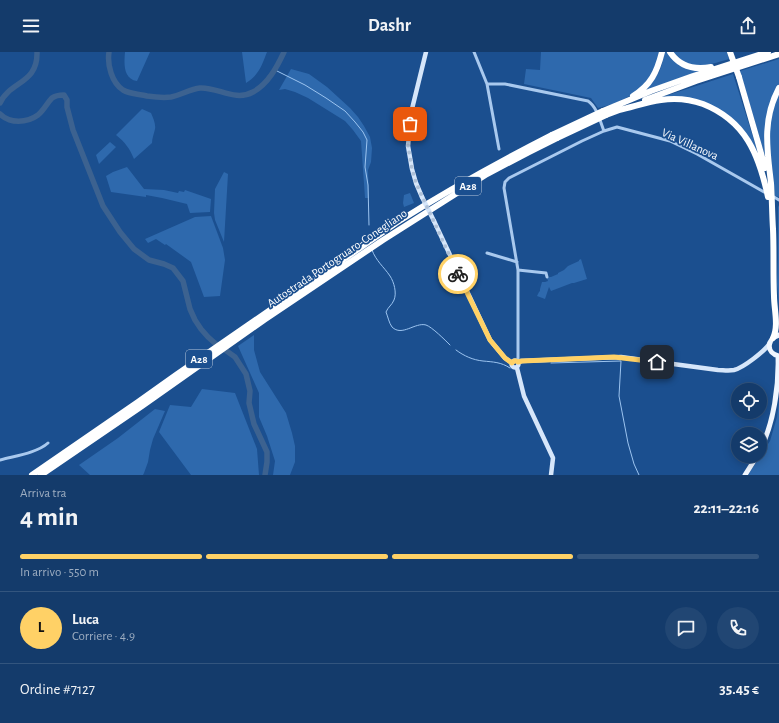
<!DOCTYPE html>
<html lang="it">
<head>
<meta charset="utf-8">
<style>
  :root { --surface:#143b6b; --page:#214673; --text:#f1f3f6; --muted:#9dadc1; --line:#33557e; --accent:#ffd166 }
  body { margin:0; font-family:"Alegreya Sans",sans-serif; background:var(--page); color:var(--text); height:100vh; display:flex; flex-direction:column; font-size:15px; white-space:nowrap }
  * { box-sizing:border-box; margin:0 }
  p { font-size:13px; color:var(--muted) }
  .icon { flex:none; width:22px; height:22px; fill:none; stroke:currentColor; stroke-width:2; stroke-linecap:round; stroke-linejoin:round }
  .map { position:relative; height:423px; overflow:hidden }
  .drawer { display:flex; flex-direction:column; background:var(--surface); flex:1 }
  .drawer>* { flex:none }
  .controls { position:absolute; left:731px; top:331px; display:grid; gap:8px }
  .controls a { display:grid; place-items:center; width:36px; height:36px; border-radius:50%; background:var(--surface); box-shadow:0 2px 10px #0003,0 0 0 1px var(--line); font-size:20px }
  .pin { position:absolute; display:grid; place-items:center; width:34px; height:34px; color:#fff; margin:-17px; border-radius:8px; box-shadow:0 2px 6px #0006 }
  .courier { position:absolute; display:grid; place-items:center; width:40px; height:40px; margin:-20px; border:3px solid #ffd166; border-radius:50%; background:#fff; color:#222; box-shadow:0 1px 5px #0007 }
  .summary em { font-style:normal; font-weight:600 }
  .summary div { display:flex; flex-direction:column-reverse }
  .summary { display:flex; align-items:center; justify-content:space-between; height:68px; padding:0 20px }
  h1 { font-size:26px; font-weight:600; line-height:30px }
  .bar { display:grid; grid-template-columns:repeat(4,1fr); gap:6px 4px; align-content:center; height:48px; padding:0 20px }
  .bar i { height:5px; border-radius:3px; background:var(--line) }
  .bar .active { background:var(--accent) }
  .bar p { grid-column:span 4 }
  .line { display:flex; align-items:center; gap:10px; padding:0 20px; border-top:1px solid var(--line) }
  .line div { flex:1 }
  .round { display:grid; place-items:center; flex:none; width:42px; height:42px; border-radius:21px; background:var(--page) }
  header { display:flex; justify-content:space-between; align-items:center; height:52px; padding:0 20px; background:var(--surface); font-size:18px; font-weight:600 }
  .map>svg:first-child { display:block }
  .green { fill:#2e69ad }
  .lines { fill:none; stroke-linecap:round; stroke-linejoin:round }
  .stream { stroke:#9cc4f0; stroke-width:1 }
  .river { stroke:#3c6290; stroke-width:5.5 }
  .street { stroke:#a9c9ee; stroke-width:3 }
  .secondary { stroke:#d6e6fa; stroke-width:4.5 }
  .primary { stroke:#f0f6ff; stroke-width:5 }
  .highway { stroke:#fff; stroke-width:6 }
  .secondary-bridge { stroke:#d6e6fa; stroke-width:4.5 }
  .highway-bridge { stroke:#fff; stroke-width:6 }
  .done { stroke:#afc1d8; stroke-width:4; stroke-dasharray:0 7.2 }
  .route { stroke:#ffd166; stroke-width:5 }
  .labels { text-anchor:middle; stroke-width:3.5; stroke-linejoin:round; paint-order:stroke }
  .shield { fill:#1b4f8f; stroke:#bbcadd; stroke-width:1 }
  .shield-label { font-size:11px; font-weight:bold; fill:#fff }
  .street-label { font-size:12px; fill:#fff; stroke:#1b4f8f }
</style>
</head>
<body>
<header><svg class="icon" aria-label="menu" viewBox="0 0 24 24"><path d="M4 6h16M4 12h16M4 18h16"/></svg>Dashr<svg class="icon" aria-label="share" viewBox="0 0 24 24"><path d="M12 15V3M7 8l5-5 5 5M5 13v7h14v-7"/></svg></header>
<div class="map">
<svg width="779" height="423" viewBox="0 0 779 423">
  <rect width="100%" height="100%" fill="#1b4f8f"/>
  <path class="green" d="M125 0H150L137 29C123 27 124 11 125 0Z
    M242 0H267C262 13 259 23 246 31Z
    M541 0H660L656 15 645 34 630 44 613 52 598 56 591 46 524 32 526 17 540 18Z
    M664 0H668L671 5 702 18 645 39C657 25 662 19 664 0Z
    M673 0H727L729 7C708 13 688 21 673 0Z
    M779 7V33L774 43 764 81 765 104 740 19Z
    M291 17 309 22 327 35 350 56 358 65 364 74 370 85 372 96 371 110 368 118 369 146H365L361 89 353 78 345 69 308 46 295 40 285 37 279 38Z
    M733 22 760 107 742 77 707 52 659 46Z
    M779 41V145L775 144 769 83 771 62Z
    M142 57 151 61C153 66 156 72 155 77 154 82 152 86 152 91L134 107C130 97 125 90 116 83Z
    M110 90 116 95 99 112 96 103Z
    M127 115 144 137 164 138 178 141 179 139 184 140 185 138 211 147 210 160 190 161 187 152 162 146 146 143V145L111 140 106 124 113 120Z
    M224 120 228 122 224 190 215 168 214 161 215 137Z
    M410 141 414 151 404 155 403 151 404 143Z
    M779 153V253L777 232 778 205V155Z
    M211 164 223 196 225 208 220 244 204 245 191 210 166 192 165 193 156 187 148 191 145 187 195 165Z
    M581 207 587 227 574 231H572L551 239 549 235 545 247 537 244 539 240 540 239V237L542 230H545L548 229 547 226 550 225H551L558 222V221L564 218 568 214 579 209V208Z
    M254 283V298L260 320 286 361 292 381 295 394V410L290 423H273L275 409 267 384 259 365V341L238 294Z
    M202 337 235 341 257 397 259 423H191L159 380 170 353 191 355Z
    M779 350V423H748L770 389 777 365Z
    M155 357 165 359 153 387 150 398 148 410 144 421 143 423H90L79 413 118 386Z"/>
  <g class="lines">
    <path class="stream" d="M275 18 305 33 326 46 345 59 355 70 363 80 367 88 365 115 368 133 369 173
      M372 198C376 209 384 215 390 224 394 230 397 241 394 248 392 253 388 255 386 260 388 265 389 271 392 275 402 285 415 270 426 273 432 275 445 288 450 293
      M456 298C464 304 473 308 483 309 493 310 501 310 510 316
      M551 311 621 309 619 344 628 391 634 412 639 423"/>
    <path class="river" d="M109 0C107 13 112 31 123 38 130 42 139 42 147 44 154 45 164 46 171 45 181 43 190 37 200 36 218 35 235 50 253 40 268 32 277 15 284 0
      M0 51C10 29 38 32 37 0
      M0 62C10 72 27 71 38 63 44 58 47 51 52 46 56 43 60 43 64 43L67 48V55L73 78 103 154 120 180 134 197 149 208 164 212 173 216 183 229 190 257 195 268 201 277 208 285 217 293 228 300 235 305 246 322 250 339 249 351 254 372 267 400V410L265 423"/>
    <path class="street" d="M474 0 487 32 499 97
      M487 32H505L588 49C597 55 600 69 604 79
      M774 145 779 148
      M487 201 517 210
      M518 218 546 221 547 225
      M518 310V218L504 136 505 130 509 126 582 89 604 79 617 75 670 89 697 102 764 140
      M0 408C14 404 37 401 48 391"/>
    <path class="secondary" d="M422 145 416 131 412 117 408 94 411 61 426 0
      M434 169 490 288 505 306 512 311
      M511.5 312a3.5 3.5 0 1 1 7 0a3.5 3.5 0 1 1-7 0Z
      M518 310 521 309 621 305 718 318C723 318 728 319 734 318 743 316 765 299 770 291
      M517 316 524 344 553 406 551 423"/>
    <path class="primary" d="M779 283C766 287 766 301 779 304
      M760 398C774 371 779 333 778 304
      M745 423 757 404"/>
    <path class="highway" d="M670 0C680 15 695 18 711 15
      M739 25 759 94 765 116
      M633 44C651 33 657 20 662 0
      M645 48 696 29 779 2
      M619 58C633 55 646 50 661 48 675 46 689 47 703 52 746 69 759 103 768 145
      M603 59 651 39 693 24 768 0
      M606 63 622 57
      M773 286C779 274 774 257 774 244 773 222 774 199 773 177 772 162 772 146 771 131 767 97 762 68 779 36
      M32 423 138 350 176 323 396 171C447 139 499 110 552 83
      M41 423 142 354 264 268 383 188 487 122 529 100 557 86"/>
    <path class="secondary-bridge" d="M422 145 434 169"/>
    <path class="highway-bridge" d="M730 0 739 25
      M552 83 603 59
      M557 86 606 63"/>
  </g>
  <g class="lines">
    <path class="done" d="M410 72 408 94 412 117 416 131 458 222"/>
    <path class="route" d="M458 222 490 288 505 306 512 311 514 309H516L518 310 522 309 614 305 657 310"/>
  </g>
  <g class="labels">
    <g class="shield">
      <rect x="455" y="125" width="26" height="18" rx="3"/>
      <rect x="186" y="298" width="26" height="18" rx="3"/>
    </g>
    <g class="shield-label">
      <text x="468" y="138">A28</text>
      <text x="199" y="311">A28</text>
    </g>
    <g class="street-label">
      <text transform="translate(690 92) rotate(24)" y="4">Via Villanova</text>
      <text transform="translate(337 206) rotate(-34)" y="4">Autostrada Portogruaro-Conegliano</text>
    </g>
  </g>
</svg>
<div class="controls">
<a><svg class="icon" aria-label="locate" viewBox="0 0 24 24"><circle cx="12" cy="12" r="6"/><path d="M12 2v4M12 18v4M2 12h4M18 12h4"/></svg></a>
<a><svg class="icon" aria-label="layers" viewBox="0 0 24 24"><path d="M12 4l9 5-9 5-9-5zM3 14l9 5 9-5"/></svg></a>
</div>
<div class="pin" style="left:410px;top:72px;background:#ea580c"><svg class="icon" aria-label="bag" viewBox="0 0 24 24"><path d="M5 8h14l-1 12H6zM9 8a3 3 0 0 1 6 0"/></svg></div>
<div class="pin" style="left:657px;top:310px;background:#1f2937"><svg class="icon" aria-label="home" viewBox="0 0 24 24"><path d="M3 11l9-7 9 7M6 9v11h12V9"/></svg></div>
<div class="courier" style="left:458px;top:222px"><svg class="icon" aria-label="bike" viewBox="0 0 24 24"><circle cx="6" cy="16" r="4"/><circle cx="18" cy="16" r="4"/><path d="M6 16l4-8h5l3 8M10 8l3 8H6M13 5h3"/></svg></div>
</div>
<section class="drawer">
<div class="summary"><div><h1>4 min</h1><p>Arriva tra</p></div><em>22:11–22:16</em></div>
<div class="bar"><i class="active"></i><i class="active"></i><i class="active"></i><i></i><p>In arrivo · 550 m</p></div>
<div class="line" style="height:72px"><b class="round" style="background:var(--accent);color:#111">L</b><div><b>Luca</b><p>Corriere · 4.9</p></div><a class="round"><svg class="icon" aria-label="chat" viewBox="0 0 24 24"><path d="M4 5h16v11H9l-5 4z"/></svg></a><a class="round"><svg class="icon" aria-label="phone" viewBox="0 0 24 24"><path d="M5 4h4l2 5-3 2q2 4 5 5l2-3 5 2v4C11 20 4 13 5 4z"/></svg></a></div>
<div class="line" style="height:52px"><div>Ordine #7127</div><b>35.45 €</b></div>
</section>
</body>
</html>
